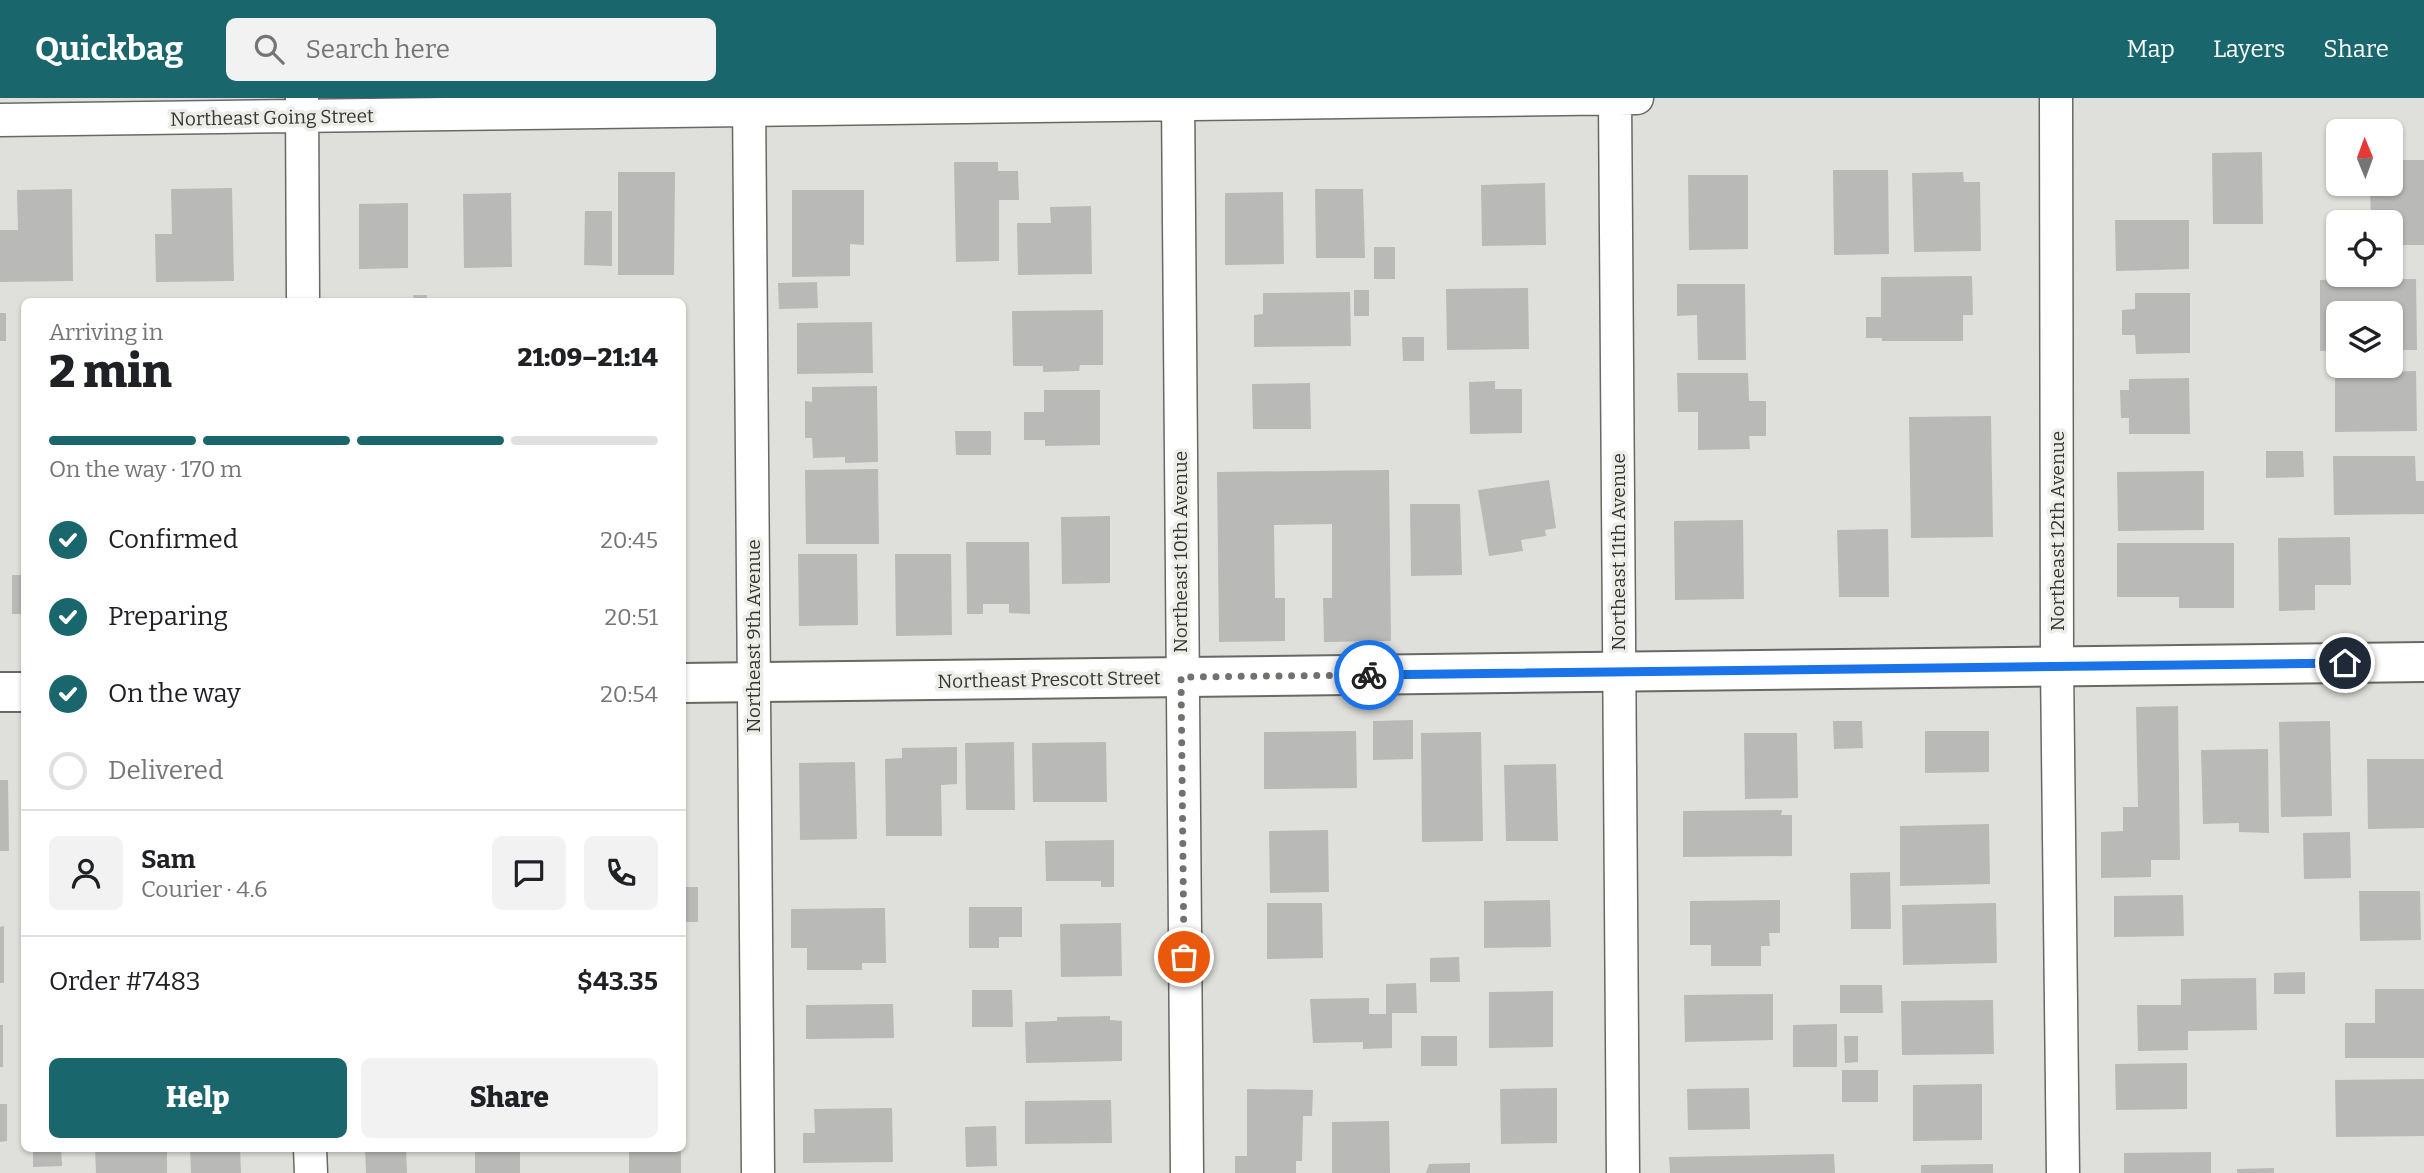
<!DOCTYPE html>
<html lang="en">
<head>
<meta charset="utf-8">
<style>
  :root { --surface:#fff; --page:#f2f2f2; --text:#202124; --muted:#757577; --line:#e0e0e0; --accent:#19666d }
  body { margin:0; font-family:Bitter,serif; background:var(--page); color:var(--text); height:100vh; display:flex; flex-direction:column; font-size:26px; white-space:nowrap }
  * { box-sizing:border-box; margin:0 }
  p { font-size:23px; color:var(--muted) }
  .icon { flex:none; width:38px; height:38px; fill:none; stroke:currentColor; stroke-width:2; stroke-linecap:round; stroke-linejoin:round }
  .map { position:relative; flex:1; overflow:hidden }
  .sheet { position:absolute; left:21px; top:200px; width:665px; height:854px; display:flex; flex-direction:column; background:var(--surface); border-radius:10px; box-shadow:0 2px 5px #0004 }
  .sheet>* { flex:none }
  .needle { width:46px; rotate:359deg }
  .fabs { position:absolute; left:2326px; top:21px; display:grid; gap:14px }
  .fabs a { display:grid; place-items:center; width:77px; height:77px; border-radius:10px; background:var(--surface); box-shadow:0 2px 5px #0004; font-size:35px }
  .pin { position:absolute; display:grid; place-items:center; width:60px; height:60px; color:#fff; margin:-30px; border:4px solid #fff; border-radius:50%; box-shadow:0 2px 7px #0007 }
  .courier { position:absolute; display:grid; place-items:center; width:70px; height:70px; margin:-35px; border:5px solid #1a73e8; border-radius:50%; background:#fff; color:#222; box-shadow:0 2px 9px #0007 }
  .headline em { font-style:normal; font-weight:800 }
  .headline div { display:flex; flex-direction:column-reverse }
  .headline { display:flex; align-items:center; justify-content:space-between; height:119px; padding:0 28px }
  h1 { font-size:46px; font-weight:800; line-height:52px }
  .bar { display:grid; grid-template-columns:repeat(4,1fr); gap:10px 7px; align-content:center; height:84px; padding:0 28px }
  .bar i { height:9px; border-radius:5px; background:var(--line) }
  .bar .selected { background:var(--accent) }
  .bar p { grid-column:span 4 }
  .line { display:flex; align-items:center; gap:18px; padding:0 28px; border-top:2px solid var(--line) }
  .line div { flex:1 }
  .round { display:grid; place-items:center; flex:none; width:74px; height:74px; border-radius:10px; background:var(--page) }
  ol { padding:0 28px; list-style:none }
  li { display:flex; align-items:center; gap:21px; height:77px }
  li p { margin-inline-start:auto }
  li .icon { padding:7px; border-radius:50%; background:var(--accent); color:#fff; stroke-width:4 }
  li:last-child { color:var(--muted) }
  li i { width:38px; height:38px; border:4px solid var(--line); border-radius:50% }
  .button { display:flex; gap:14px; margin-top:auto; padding:14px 28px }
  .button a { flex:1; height:80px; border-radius:10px; background:var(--accent); color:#fff; font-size:28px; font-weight:800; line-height:80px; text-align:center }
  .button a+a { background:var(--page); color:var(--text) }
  header { display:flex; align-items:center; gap:42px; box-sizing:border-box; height:98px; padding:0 35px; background:var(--accent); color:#fff }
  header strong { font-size:33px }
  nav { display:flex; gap:38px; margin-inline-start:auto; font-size:24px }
  .search { width:490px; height:63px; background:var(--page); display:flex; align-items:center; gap:18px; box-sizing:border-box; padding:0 24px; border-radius:10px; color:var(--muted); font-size:26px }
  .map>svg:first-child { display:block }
  .building { fill:#b9bab7 }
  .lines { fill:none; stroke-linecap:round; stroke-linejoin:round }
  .minor-casing { stroke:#686865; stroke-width:35 }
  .tertiary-casing { stroke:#686865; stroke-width:42 }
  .minor { stroke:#fff; stroke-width:32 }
  .tertiary { stroke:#fff; stroke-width:38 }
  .done { stroke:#71726f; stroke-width:7; stroke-dasharray:0 12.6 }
  .route { stroke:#1a73e8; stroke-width:9 }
  .labels { text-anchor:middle; stroke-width:7; stroke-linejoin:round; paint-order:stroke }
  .street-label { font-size:19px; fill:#363735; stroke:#ecece8 }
</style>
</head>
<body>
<header>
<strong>Quickbag</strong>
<div class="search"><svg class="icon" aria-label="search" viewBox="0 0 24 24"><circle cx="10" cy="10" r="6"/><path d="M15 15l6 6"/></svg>Search here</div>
<nav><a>Map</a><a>Layers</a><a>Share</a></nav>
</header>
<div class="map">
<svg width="2424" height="1075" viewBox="0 0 2424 1075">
  <rect width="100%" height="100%" fill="#dfdfdb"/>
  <path class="building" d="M2262 54 2263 126H2213L2212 55Z
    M2390 62H2424V147H2390V124H2371L2370 86H2390Z
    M954 64H998V73H1018L1019 102H999V163L956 164Z
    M1833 72H1888L1889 156 1834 157Z
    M618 74H675L674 177H618Z
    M1963 74 1964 84H1980L1981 153 1914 154 1912 75Z
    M1688 77H1748V151L1689 152Z
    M1545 85 1546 147 1482 148 1481 87Z
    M232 90 234 183 156 184 155 136H172L171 91Z
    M72 91 73 183 0 184V132H18L17 92Z
    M1315 91H1363L1365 160H1316Z
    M792 92H864V147L850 146V178L792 179Z
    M1283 94 1284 166 1225 167V95Z
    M511 95 512 169 464 170 463 96Z
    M408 105V170L359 171V106Z
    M1091 108 1092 176 1018 177 1017 125H1051L1050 109Z
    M585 113H612V168L584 167Z
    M2115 122H2189V171L2116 173Z
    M2338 130V170H2327V131Z
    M1374 149H1395V181H1374Z
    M1972 178 1973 217H1963V243H1882V240H1866V219H1881V179Z
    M2416 181 2417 252H2390V215H2338V253H2320V182Z
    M817 184 818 210 779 211 778 185Z
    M1677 186H1745L1746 262H1698L1697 217 1677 218Z
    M1528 190 1529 251 1447 252 1446 191Z
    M1354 192H1369V218H1354Z
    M1350 194 1351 248 1254 249V217L1263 216V195Z
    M2135 195H2190V255L2136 256 2135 237H2122V212L2135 211Z
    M413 197H427V203H414Z
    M1103 212V267H1080L1079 273 1043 274V268H1013L1012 213Z
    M0 215H6V243H0Z
    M872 224 873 275 797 276V225Z
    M1402 239H1424V263H1403Z
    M2416 273 2417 333 2335 334V275Z
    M1677 275H1748L1749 303H1766V338H1749L1750 351 1698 352V314H1678Z
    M2189 280 2190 336H2129V320H2121L2120 292H2129V281Z
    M1495 283V291H1522V335L1470 336 1469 284Z
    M1310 285 1311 331H1253L1252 286Z
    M877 288 878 364 845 365V359L813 360 812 340H805V303L812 304V289Z
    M1044 292H1100V347L1045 348V342H1024V314H1044Z
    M1991 318 1993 439 1911 440 1909 319Z
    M955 333H991V357H956Z
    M2266 353H2303L2304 379 2266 380Z
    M2333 358H2415L2416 383H2424V416L2334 417Z
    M878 371 879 446H806L805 372Z
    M1389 372 1391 543 1324 544 1323 500H1332V426L1274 427 1275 500H1285V543L1219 544 1217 374Z
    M2204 373V432L2118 433 2117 374Z
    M1549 382 1556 430 1545 432 1546 438 1521 442 1523 453 1489 458 1478 392Z
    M1410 406H1460L1462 477 1411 478Z
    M1110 418V485L1062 486 1061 419Z
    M1743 422 1744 501 1675 502 1674 423Z
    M1888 431 1889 499H1839L1837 432Z
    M2350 439 2351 487H2315V512L2279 513 2278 440Z
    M966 444H1029L1030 516 1009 515V506H983V516H967Z
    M2117 445H2234V510H2179V499H2117Z
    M798 456H857L858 527 799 528Z
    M895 456H951L952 537 896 538Z
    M12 477H24V516H12Z
    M2178 608 2180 762H2151V779L2101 780V734L2123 733V709H2138L2136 609Z
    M1413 622V661L1373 662V623Z
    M1833 623H1862L1863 650 1834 651Z
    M2330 623 2332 718 2281 719 2279 624Z
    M1356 633 1357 690 1264 691V634Z
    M1925 633H1989V674L1925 675Z
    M1481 634 1483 743 1422 744 1421 635Z
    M1744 635H1797L1798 700 1745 701Z
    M1014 644 1015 712H966L965 645Z
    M1106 644 1107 704H1033L1032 645Z
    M957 649V686L941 687 942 738H886L885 661 902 660V650Z
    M2268 651 2269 735 2239 734V725L2203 726 2201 652Z
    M2367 661H2424V730L2368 731Z
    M855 664 857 741 800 742 799 665Z
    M1556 666 1558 743H1506L1504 667Z
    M0 682H8L9 753H0Z
    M1782 712 1781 717H1792V758L1683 759V713Z
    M1989 726 1990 786 1900 788V728Z
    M1328 732 1329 794 1270 795 1269 733Z
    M2350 734 2351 780 2304 781 2303 735Z
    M1114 742V789H1101V783H1046L1045 743Z
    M1890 774 1891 831H1851L1850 775Z
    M682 789H698V824H682Z
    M2359 793H2420L2421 842 2360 843Z
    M2183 797 2184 838 2114 839V798Z
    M1550 802 1551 849 1484 850V803Z
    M1780 802V835H1769L1770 848H1761V868H1711V847H1690V803Z
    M1267 805H1322L1323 860 1267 861Z
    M1996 805 1997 865 1903 867 1902 807Z
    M969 809H1022V839H999V850H969Z
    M885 810 886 865H862V872H807V850H791V811Z
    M1121 825 1122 878 1061 879 1060 826Z
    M4 828V885H0V829Z
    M1459 859 1460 884H1430V860Z
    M2305 874V896H2274V875Z
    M2256 880 2257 932 2188 933V952L2138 953 2137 907H2181V881Z
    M1416 885 1417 915H1392V950L1363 951V944L1313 945 1310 901 1369 900V916H1386V886Z
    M1840 887H1882L1883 915H1840Z
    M2375 891H2424V960H2345V925H2375Z
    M972 892H1012L1013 929H972Z
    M1553 893V949L1489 950V894Z
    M1773 896V942L1685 944 1684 897Z
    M1993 902 1994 956 1902 957 1901 903Z
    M893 906 894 940 806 941V907Z
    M1110 918V922L1122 923V963L1026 965 1025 924 1057 923V919Z
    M1837 926V969H1793V927Z
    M0 927H3V969H0Z
    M1421 938H1457V968H1421Z
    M1844 938H1858V964L1845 965Z
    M2187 965V1011L2116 1012 2115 966Z
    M1842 972H1878V1004H1842Z
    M2424 981V1038L2336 1039 2335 982Z
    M1982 986V1042L1913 1043V987Z
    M1557 990V1045L1501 1046 1500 991Z
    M1749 990 1750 1031 1688 1032 1687 991Z
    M1247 991 1313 992 1312 1018H1303L1302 1063H1296V1075H1235V1058H1247Z
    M1111 1002 1112 1045 1025 1046V1003Z
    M0 1006H7V1043L0 1044Z
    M892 1010 893 1064 803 1065V1035H815L814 1011Z
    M1389 1023 1390 1075H1332V1024Z
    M996 1028 997 1068 966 1069 965 1029Z
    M33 1050H61L62 1068 33 1069Z
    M95 1050H167V1075H96Z
    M190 1050H240L241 1075H191Z
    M365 1050H406L407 1075H366Z
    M475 1050H520V1075H475Z
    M629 1050H681V1075H629Z
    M2211 1054V1075H2124V1055Z
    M1834 1056 1835 1075H1670L1669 1059Z
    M1470 1065V1075H1426L1429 1066Z
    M1993 1066V1075H1921V1067Z
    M2274 1070V1075H2237V1071Z"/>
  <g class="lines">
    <g class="minor-casing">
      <path id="minor" d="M302 0 303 203
        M749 0 758 1075
        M1178 0 1187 1075
        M1615 0 1623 1075
        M2056 0 2057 568 2063 1075
        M0 22 1637 0
        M310 1050 311 1075"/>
    </g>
    <g class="tertiary-casing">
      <path id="tertiary" d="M682 585 2424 564
        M0 594H24"/>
    </g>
    <use href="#minor" class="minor"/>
    <use href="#tertiary" class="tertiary"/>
  </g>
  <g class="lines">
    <path class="done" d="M1184 859 1181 579 1369 577"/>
    <path class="route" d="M1369 577 2345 565"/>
  </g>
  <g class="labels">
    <g class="street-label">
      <text transform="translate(272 19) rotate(-1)" y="7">Northeast Going Street</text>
      <text transform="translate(2057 433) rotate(-90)" y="7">Northeast 12th Avenue</text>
      <text transform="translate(1180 454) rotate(-90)" y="7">Northeast 10th Avenue</text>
      <text transform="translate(1618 454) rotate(-90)" y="7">Northeast 11th Avenue</text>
      <text transform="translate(753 538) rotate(-90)" y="7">Northeast 9th Avenue</text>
      <text transform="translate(1049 581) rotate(-1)" y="7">Northeast Prescott Street</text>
    </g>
  </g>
</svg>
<div class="fabs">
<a><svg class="needle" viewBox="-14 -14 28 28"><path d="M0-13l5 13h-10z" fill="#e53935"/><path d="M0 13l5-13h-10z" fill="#757577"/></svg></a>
<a><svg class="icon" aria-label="locate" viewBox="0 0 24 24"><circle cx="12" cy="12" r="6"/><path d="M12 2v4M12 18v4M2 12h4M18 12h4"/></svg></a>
<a><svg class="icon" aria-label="layers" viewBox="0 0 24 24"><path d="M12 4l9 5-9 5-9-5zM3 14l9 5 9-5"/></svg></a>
</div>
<div class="pin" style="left:1184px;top:859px;background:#ea580c"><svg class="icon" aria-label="bag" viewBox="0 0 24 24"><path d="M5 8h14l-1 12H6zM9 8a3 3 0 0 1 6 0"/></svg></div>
<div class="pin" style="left:2345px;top:565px;background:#1f2937"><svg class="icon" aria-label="home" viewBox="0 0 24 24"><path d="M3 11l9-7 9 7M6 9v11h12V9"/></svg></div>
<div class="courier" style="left:1369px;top:577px"><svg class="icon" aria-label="bike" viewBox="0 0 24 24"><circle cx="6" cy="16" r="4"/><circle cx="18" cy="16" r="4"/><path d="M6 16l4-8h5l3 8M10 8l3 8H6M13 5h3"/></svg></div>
<section class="sheet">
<div class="headline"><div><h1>2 min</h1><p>Arriving in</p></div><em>21:09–21:14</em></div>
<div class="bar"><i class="selected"></i><i class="selected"></i><i class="selected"></i><i></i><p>On the way · 170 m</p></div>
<ol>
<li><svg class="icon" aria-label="check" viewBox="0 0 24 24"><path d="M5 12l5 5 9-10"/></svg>Confirmed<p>20:45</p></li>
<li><svg class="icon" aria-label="check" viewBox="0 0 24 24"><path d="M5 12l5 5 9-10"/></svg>Preparing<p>20:51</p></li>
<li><svg class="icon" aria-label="check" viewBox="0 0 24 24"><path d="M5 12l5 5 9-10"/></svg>On the way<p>20:54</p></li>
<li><i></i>Delivered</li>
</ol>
<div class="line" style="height:126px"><a class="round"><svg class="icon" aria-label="person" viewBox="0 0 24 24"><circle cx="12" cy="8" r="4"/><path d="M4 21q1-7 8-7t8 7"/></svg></a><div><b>Sam</b><p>Courier · 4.6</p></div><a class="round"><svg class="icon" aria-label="chat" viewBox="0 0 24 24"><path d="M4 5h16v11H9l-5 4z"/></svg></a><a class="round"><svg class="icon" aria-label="phone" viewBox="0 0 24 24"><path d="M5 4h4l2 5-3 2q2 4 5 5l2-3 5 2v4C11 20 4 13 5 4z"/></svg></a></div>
<div class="line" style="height:91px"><div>Order #7483</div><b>$43.35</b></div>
<div class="button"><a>Help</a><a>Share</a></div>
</section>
</div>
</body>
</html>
